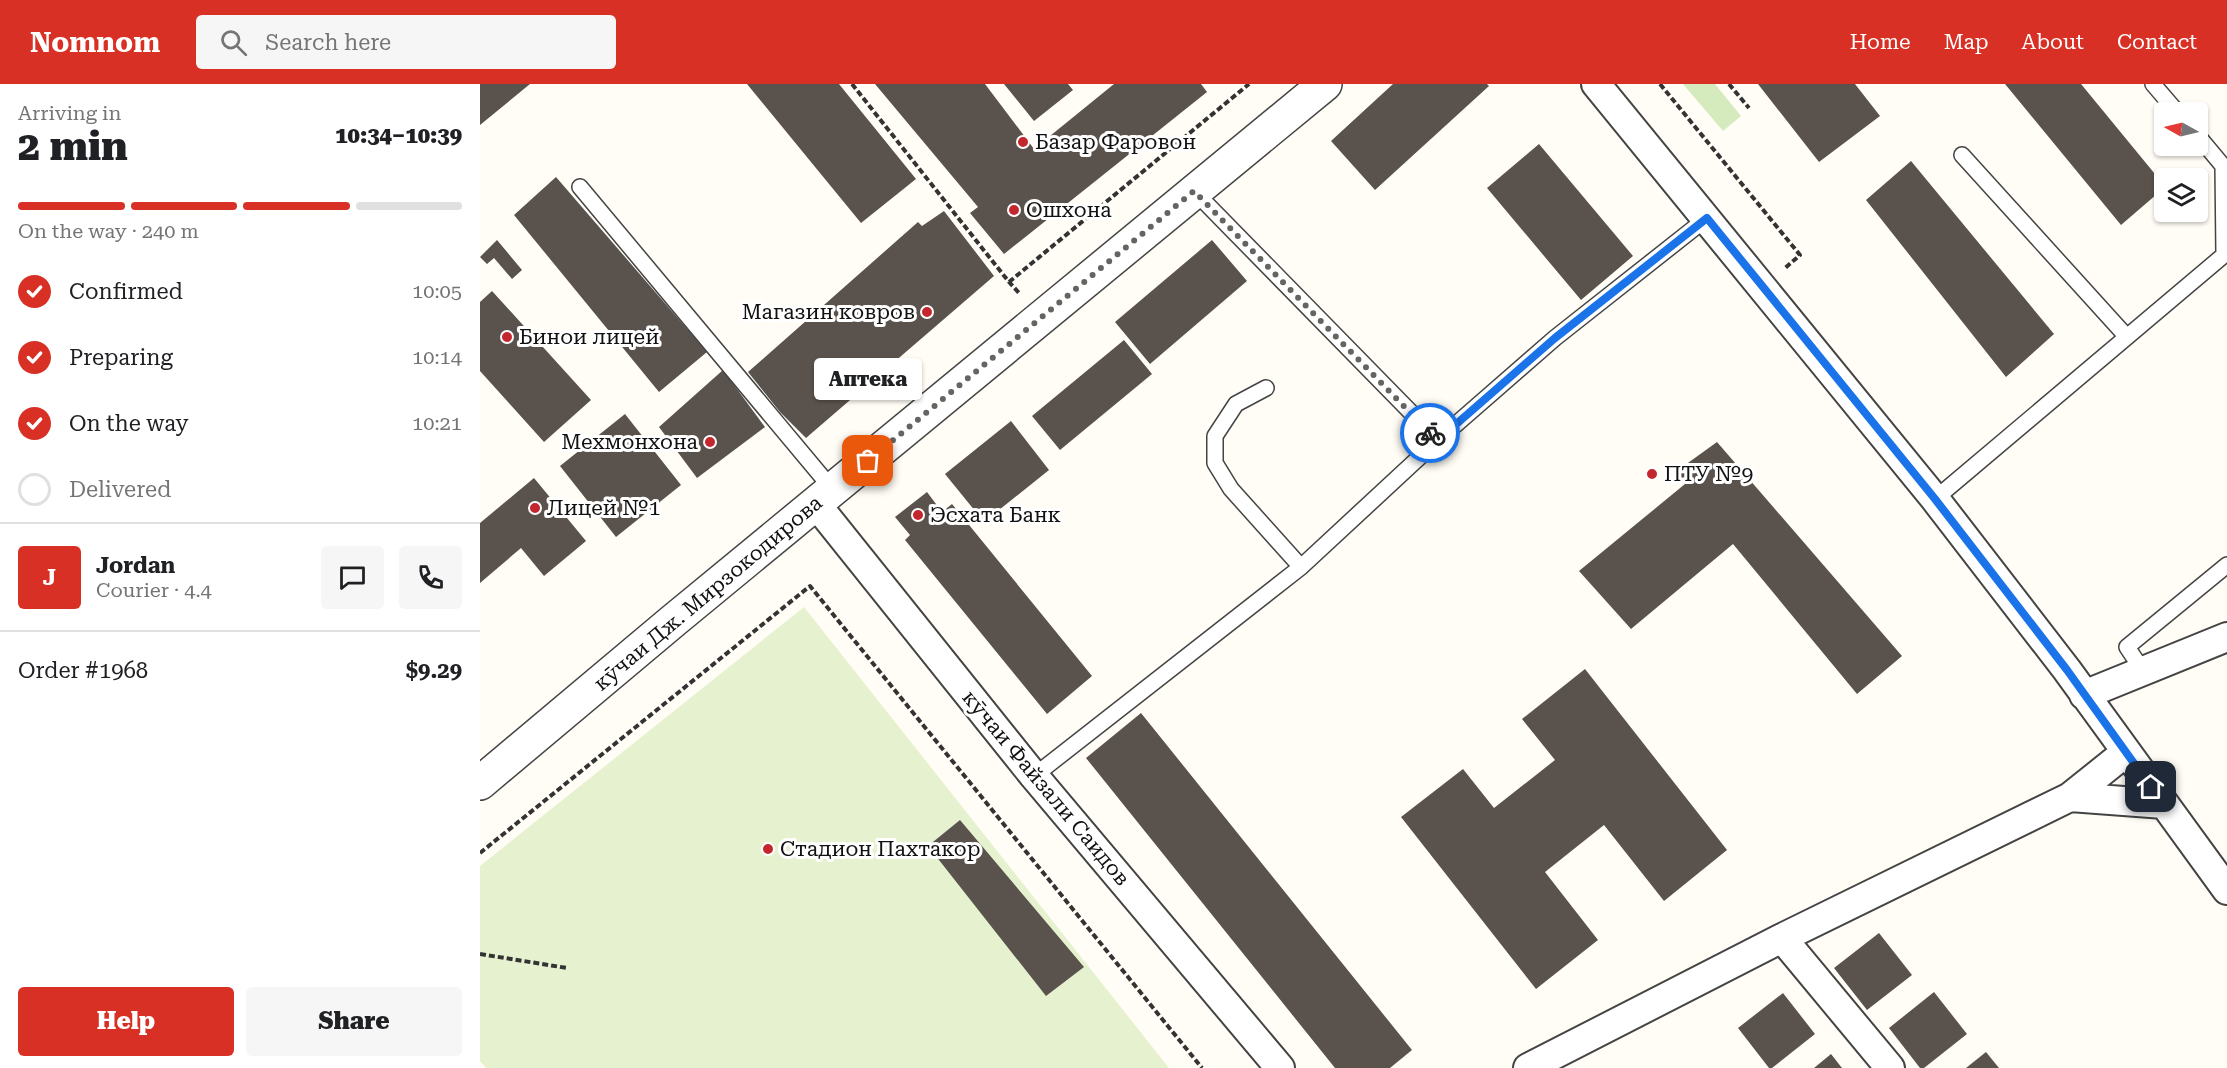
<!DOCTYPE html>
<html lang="en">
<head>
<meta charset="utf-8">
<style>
  :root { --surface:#fff; --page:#f6f6f6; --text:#202124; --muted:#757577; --line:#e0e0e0; --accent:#d93025 }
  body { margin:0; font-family:"Roboto Serif",serif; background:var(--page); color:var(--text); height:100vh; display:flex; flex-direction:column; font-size:22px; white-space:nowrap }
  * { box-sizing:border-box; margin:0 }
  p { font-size:20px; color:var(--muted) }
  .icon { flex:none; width:33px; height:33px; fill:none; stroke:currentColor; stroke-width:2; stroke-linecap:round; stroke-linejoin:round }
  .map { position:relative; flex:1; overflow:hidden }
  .drawer { display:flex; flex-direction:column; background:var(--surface); width:480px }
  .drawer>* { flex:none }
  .needle { width:39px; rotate:278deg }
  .tools { position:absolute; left:1674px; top:18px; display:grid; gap:12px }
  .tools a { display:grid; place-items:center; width:54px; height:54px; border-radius:6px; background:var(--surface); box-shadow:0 2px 4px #0004; font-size:30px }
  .pin { position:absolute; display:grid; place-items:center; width:51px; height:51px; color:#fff; margin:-26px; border-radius:12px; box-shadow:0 3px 9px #0006 }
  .courier { position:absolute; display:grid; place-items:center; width:60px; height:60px; margin:-30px; border:4px solid #1a73e8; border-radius:50%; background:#fff; color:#222; box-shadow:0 2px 8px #0007 }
  .bubble { position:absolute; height:42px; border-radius:6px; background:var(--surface); box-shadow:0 2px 4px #0004; font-size:20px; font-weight:800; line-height:42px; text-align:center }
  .summary em { font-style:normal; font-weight:800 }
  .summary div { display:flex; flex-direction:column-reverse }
  .summary { display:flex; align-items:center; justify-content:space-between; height:102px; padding:0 18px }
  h1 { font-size:39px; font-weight:800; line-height:45px }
  .bar { display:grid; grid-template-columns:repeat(4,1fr); gap:9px 6px; align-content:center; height:72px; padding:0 18px }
  .bar i { height:8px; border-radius:4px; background:var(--line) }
  .bar .selected { background:var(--accent) }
  .bar p { grid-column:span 4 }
  .line { display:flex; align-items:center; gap:15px; padding:0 18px; border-top:2px solid var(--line) }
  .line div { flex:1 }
  .round { display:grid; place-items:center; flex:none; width:63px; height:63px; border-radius:6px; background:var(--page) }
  ol { padding:0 18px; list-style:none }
  li { display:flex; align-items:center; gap:18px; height:66px }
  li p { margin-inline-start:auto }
  li .icon { padding:6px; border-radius:50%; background:var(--accent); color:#fff; stroke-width:4 }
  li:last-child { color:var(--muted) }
  li i { width:33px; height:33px; border:3px solid var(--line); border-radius:50% }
  .action { display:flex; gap:12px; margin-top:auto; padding:12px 18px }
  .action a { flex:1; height:69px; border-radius:6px; background:var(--accent); color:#fff; font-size:24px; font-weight:800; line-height:69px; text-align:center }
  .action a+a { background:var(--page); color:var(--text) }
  header { display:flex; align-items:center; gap:36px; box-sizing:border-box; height:84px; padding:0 30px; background:var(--accent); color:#fff }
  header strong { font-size:28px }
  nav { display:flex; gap:33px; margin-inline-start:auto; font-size:21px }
  .search { width:420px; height:54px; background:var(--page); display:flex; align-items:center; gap:15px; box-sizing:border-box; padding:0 21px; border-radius:6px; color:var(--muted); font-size:22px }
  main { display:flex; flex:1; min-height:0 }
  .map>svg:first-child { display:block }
  .grass { fill:#d5ebbd }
  .pitch { fill:#e6f2cf }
  .building { fill:#5a524d }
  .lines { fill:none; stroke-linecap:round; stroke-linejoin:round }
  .service-casing { stroke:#444; stroke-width:18 }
  .minor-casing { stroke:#444; stroke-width:32 }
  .tertiary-casing { stroke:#444; stroke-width:36 }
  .path { stroke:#333; stroke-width:4; stroke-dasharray:6 3; stroke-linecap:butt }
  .service { stroke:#fff; stroke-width:15 }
  .minor { stroke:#fff; stroke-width:28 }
  .tertiary { stroke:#fff; stroke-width:33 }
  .done { stroke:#646461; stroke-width:6; stroke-dasharray:0 10.8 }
  .route { stroke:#1a73e8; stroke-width:8 }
  .poi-dot { fill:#c4262e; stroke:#fff; stroke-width:2 }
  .labels { text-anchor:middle; stroke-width:6; stroke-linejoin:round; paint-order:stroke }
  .poi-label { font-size:21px; fill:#111; stroke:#fff; text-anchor:start }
  .street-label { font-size:21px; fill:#111; stroke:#fff }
</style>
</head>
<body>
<header>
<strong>Nomnom</strong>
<div class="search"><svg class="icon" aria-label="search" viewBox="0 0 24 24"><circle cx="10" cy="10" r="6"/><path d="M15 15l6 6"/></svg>Search here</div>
<nav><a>Home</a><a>Map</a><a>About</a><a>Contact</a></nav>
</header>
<main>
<section class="drawer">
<div class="summary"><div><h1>2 min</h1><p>Arriving in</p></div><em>10:34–10:39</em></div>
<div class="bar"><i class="selected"></i><i class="selected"></i><i class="selected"></i><i></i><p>On the way · 240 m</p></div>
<ol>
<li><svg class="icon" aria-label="check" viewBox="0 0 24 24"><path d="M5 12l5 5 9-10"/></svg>Confirmed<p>10:05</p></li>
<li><svg class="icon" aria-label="check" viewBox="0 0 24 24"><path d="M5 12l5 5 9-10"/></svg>Preparing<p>10:14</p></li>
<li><svg class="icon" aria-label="check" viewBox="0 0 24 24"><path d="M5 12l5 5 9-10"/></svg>On the way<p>10:21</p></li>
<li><i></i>Delivered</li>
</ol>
<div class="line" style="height:108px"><b class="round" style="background:var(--accent);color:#fff">J</b><div><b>Jordan</b><p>Courier · 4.4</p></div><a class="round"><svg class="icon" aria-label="chat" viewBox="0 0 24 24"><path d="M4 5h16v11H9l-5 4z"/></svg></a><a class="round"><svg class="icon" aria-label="phone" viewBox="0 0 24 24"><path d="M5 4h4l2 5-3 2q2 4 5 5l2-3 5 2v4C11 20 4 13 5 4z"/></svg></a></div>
<div class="line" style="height:78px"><div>Order #1968</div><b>$9.29</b></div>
<div class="action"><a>Help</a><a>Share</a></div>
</section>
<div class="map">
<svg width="1747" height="984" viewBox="0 0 1747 984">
  <rect width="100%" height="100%" fill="#fffdf5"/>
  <path class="grass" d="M1203 0H1235L1261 32 1243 47Z"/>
  <path class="pitch" d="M324 523 689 984H6L0 977V782Z"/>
  <path class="building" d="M0 0H50L0 41Z
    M267 0H359L436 95 381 139Z
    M395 0H505L554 65 634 0H721L727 8 524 170 490 129 498 123Z
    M524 0H588L593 6 554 37Z
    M913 0H1007L1009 2 895 106 851 57Z
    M1278 0H1375L1400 32 1339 78Z
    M1525 0H1601L1684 101V104L1641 141Z
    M1059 60 1153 172 1101 216 1007 104Z
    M1431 77 1574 250 1526 293 1386 116Z
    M76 93 227 268 179 308 34 131Z
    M464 127 514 192 326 354 300 328 268 288 438 138 442 142Z
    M17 156 42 186 32 195 14 174 7 180 0 173Z
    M732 156 767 197 670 280 635 238Z
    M12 207 111 316 64 358 0 287V218Z
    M644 256 672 290 580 366 552 332Z
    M243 286 285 343 217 394 179 343Z
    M145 330 201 401 136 453 80 382Z
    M531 337 569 386 504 438 465 390Z
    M1237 358 1422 572 1377 610 1253 460 1151 545 1099 487 1205 400 1194 389Z
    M54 394 106 457 64 492 41 464 0 499V439Z
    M447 408 462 428 472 420 612 592 567 630 425 456 430 451 415 433Z
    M1105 585 1247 766 1184 817 1124 741 1065 788 1118 856 1056 905 921 733 983 685 1014 724 1075 676 1042 635Z
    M661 629 932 966 910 984H855L606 674Z
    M480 736 604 883 566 912 448 762Z
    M1399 849 1432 891 1387 926 1354 884Z
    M1454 908 1487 950 1444 984H1440L1409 944Z
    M1303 909 1335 950 1292 984H1289L1258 944Z
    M1506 968 1519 984H1486Z
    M1351 970 1362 984H1334Z"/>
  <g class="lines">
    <g class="service-casing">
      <path id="service" d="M1673 0 1697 28
        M1482 71 1647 253
        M100 103 353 406
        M714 107 958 356 1075 254 1227 134
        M786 304 756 320 735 352V379L751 405 821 483
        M1455 415 1744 171 1743 82 1718 52
        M1663 587 1647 563 1747 481
        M554 692 821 483 958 356"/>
    </g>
    <g class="minor-casing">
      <path id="minor" d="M1116 0 1455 415 1587 586 1747 806
        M336 420 554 692 800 984
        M1604 611 1747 553
        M1590 713 1684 720
        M1302 854 1410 984
        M1048 984 1302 854 1590 713 1645 669"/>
    </g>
    <g class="tertiary-casing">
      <path id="tertiary" d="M0 699 193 537 845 0"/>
    </g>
    <path class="path" d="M372 0 529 198 540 210
      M1180 0 1320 171 1304 185
      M1249 0 1269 24
      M529 198 769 0
      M0 769 330 502 722 984
      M0 870 87 884"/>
    <use href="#service" class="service"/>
    <use href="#minor" class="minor"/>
    <use href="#tertiary" class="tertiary"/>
  </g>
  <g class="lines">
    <path class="done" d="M388 377 714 107 950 349"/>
    <path class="route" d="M950 349 958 356 1075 254 1227 134 1455 415 1587 586 1671 703"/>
  </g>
  <g class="poi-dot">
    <circle cx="543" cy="58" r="6"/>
    <circle cx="534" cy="126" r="6"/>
    <circle cx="447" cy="228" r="6"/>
    <circle cx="27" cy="253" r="6"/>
    <circle cx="230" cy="358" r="6"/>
    <circle cx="1172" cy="390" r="6"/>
    <circle cx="55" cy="424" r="6"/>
    <circle cx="438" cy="431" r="6"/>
    <circle cx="288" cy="765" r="6"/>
  </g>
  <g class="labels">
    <g class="poi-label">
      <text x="555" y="65">Базар Фаровон</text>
      <text x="546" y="133">Ошхона</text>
      <text x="435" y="235" text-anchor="end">Магазин ковров</text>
      <text x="39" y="260">Бинои лицей</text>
      <text x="218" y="365" text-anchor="end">Мехмонхона</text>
      <text x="1184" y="397">ПТУ №9</text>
      <text x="67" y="431">Лицей №1</text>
      <text x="450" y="438">Эсхата Банк</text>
      <text x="300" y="772">Стадион Пахтакор</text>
    </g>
    <g class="street-label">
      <text transform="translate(228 509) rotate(-40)" y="7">кӯчаи Дж. Мирзокодирова</text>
      <text transform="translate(566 704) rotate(50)" y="7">кӯчаи Файзали Саидов</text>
    </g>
  </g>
</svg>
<div class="tools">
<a><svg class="needle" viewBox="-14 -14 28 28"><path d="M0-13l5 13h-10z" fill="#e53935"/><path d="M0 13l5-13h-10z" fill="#757577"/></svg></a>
<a><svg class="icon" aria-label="layers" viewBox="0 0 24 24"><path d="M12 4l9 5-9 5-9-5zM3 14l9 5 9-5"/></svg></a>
</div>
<div class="pin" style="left:388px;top:377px;background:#ea580c"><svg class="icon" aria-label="bag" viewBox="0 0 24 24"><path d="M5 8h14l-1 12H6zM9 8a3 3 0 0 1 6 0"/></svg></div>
<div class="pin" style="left:1671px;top:703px;background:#1f2937"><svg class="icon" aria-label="home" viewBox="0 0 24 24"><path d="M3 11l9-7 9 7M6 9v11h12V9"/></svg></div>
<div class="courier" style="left:950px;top:349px"><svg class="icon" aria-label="bike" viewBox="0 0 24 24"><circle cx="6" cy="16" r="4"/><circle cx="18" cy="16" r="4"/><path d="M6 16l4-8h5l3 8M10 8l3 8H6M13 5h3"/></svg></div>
<div class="bubble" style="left:334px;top:274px;width:108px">Аптека</div>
</div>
</main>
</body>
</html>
